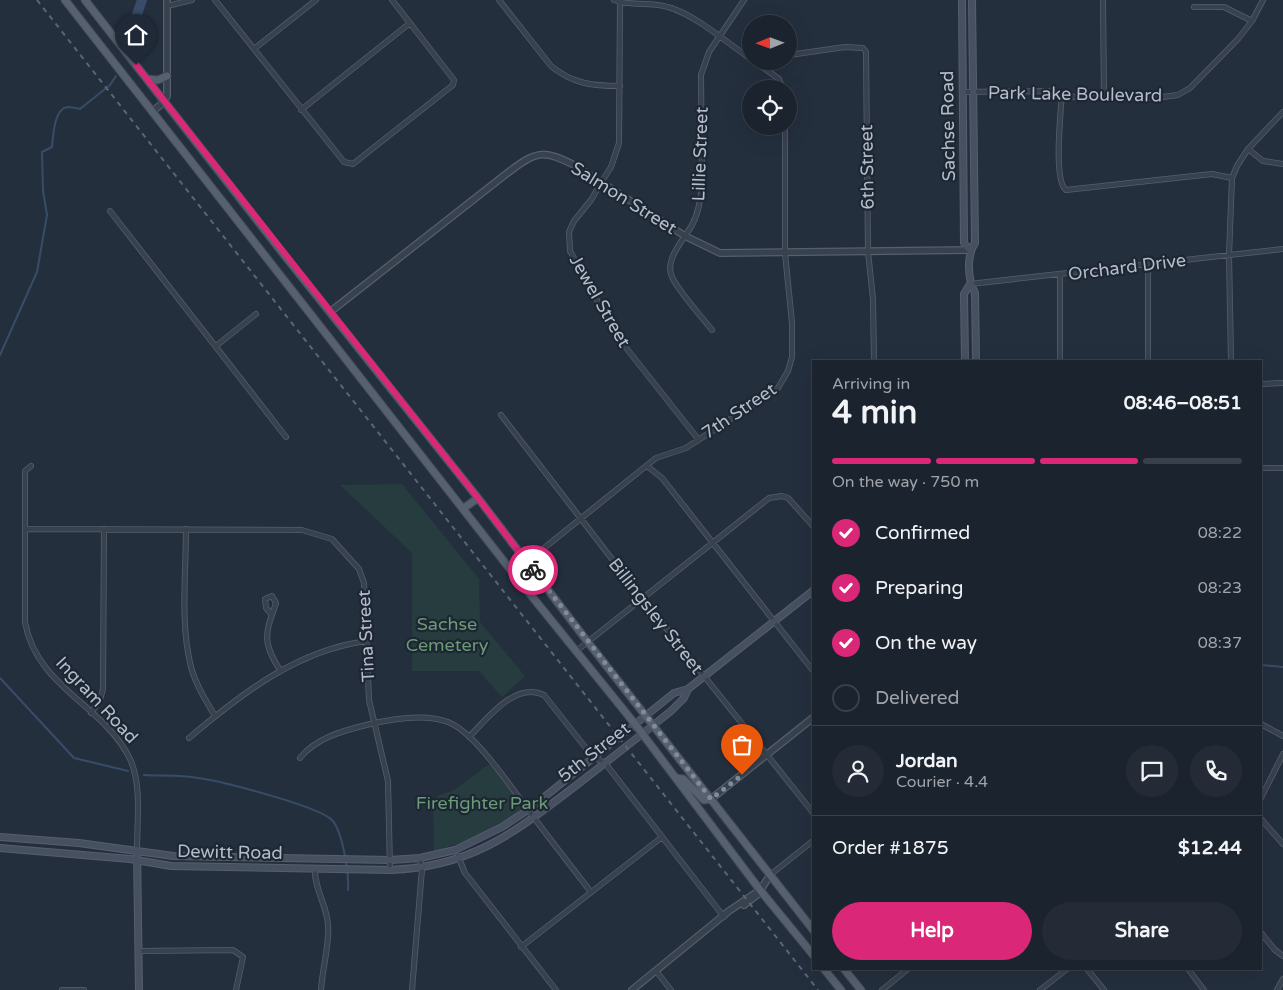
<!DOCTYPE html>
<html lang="en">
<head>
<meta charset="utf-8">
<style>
  :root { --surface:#1b232e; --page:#242b36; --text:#f1f3f6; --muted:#a0a4aa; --line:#39404a; --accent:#db2777 }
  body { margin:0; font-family:"Varela Round",sans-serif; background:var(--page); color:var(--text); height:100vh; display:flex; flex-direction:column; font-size:19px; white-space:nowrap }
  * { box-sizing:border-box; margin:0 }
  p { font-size:16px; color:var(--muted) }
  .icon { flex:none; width:28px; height:28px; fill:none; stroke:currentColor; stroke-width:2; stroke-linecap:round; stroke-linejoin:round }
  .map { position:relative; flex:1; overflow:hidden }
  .drawer { position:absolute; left:812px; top:360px; width:450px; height:610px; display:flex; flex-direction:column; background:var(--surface); border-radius:0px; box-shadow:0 5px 20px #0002,0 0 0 1px var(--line) }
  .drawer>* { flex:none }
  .needle { width:32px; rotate:269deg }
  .controls { position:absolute; left:742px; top:15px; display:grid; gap:10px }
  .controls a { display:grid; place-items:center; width:55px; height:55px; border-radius:50%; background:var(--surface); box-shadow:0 5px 20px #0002,0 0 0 1px var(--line); font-size:25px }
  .pin { position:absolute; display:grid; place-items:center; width:42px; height:42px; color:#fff; margin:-51px -21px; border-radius:50% 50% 50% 0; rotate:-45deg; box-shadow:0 0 5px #0007 }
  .pin .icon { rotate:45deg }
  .courier { position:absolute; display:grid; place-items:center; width:50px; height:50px; margin:-25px; border:4px solid #db2777; border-radius:50%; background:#fff; color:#222; box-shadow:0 1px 6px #0007 }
  .headline em { font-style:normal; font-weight:800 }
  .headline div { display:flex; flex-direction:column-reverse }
  .headline { display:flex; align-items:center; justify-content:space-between; height:85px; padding:0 20px }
  h1 { font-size:32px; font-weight:800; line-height:38px }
  .bar { display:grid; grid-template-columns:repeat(4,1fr); gap:8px 5px; align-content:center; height:60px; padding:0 20px }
  .bar i { height:6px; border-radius:4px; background:var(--line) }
  .bar .current { background:var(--accent) }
  .bar p { grid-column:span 4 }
  .line { display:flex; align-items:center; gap:12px; padding:0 20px; border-top:1px solid var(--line) }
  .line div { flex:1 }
  .round { display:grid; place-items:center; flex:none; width:52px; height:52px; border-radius:26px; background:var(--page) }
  ol { padding:0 20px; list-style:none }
  li { display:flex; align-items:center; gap:15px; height:55px }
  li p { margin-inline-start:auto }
  li .icon { padding:5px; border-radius:50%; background:var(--accent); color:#fff; stroke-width:4 }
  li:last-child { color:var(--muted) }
  li i { width:28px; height:28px; border:2px solid var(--line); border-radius:50% }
  .primary-button { display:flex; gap:10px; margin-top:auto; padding:10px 20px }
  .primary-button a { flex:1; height:58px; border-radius:30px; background:var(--accent); color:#fff; font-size:20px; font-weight:800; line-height:58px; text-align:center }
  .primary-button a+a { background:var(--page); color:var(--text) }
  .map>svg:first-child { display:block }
  .green { fill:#263c3f }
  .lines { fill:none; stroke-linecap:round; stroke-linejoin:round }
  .stream { stroke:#394c67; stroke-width:2 }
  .river { stroke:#394c67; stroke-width:10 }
  .minor-casing { stroke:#565f6c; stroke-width:6 }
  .tertiary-casing { stroke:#565f6c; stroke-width:8 }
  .secondary-casing { stroke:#565f6c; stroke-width:8 }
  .primary-casing { stroke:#414a57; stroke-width:9 }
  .minor { stroke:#38414e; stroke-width:4.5 }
  .tertiary { stroke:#38414e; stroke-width:5.5 }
  .secondary { stroke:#465061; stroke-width:6 }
  .primary { stroke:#56606e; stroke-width:7 }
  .rail { stroke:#5a6575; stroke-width:2; stroke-dasharray:5 5; stroke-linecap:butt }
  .done { stroke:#828b98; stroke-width:5; stroke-dasharray:0 9 }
  .route { stroke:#db2777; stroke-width:6 }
  .labels { text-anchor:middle; stroke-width:4.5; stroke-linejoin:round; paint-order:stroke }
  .street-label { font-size:18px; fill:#b4bcc9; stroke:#1d2633 }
  .park-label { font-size:18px; fill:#6b9a76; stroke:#1d2633 }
</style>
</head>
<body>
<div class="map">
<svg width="1283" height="990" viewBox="0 0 1283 990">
  <rect width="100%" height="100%" fill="#242f3e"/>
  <path class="green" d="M402 484 479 579 480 622 525 676 502 697 479 671H412V553L340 485Z
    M489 764 501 774 522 809C494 829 467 842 434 851L433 803 439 795 453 791Z"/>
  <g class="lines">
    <path class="stream" d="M0 355 37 272 47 215 43 191 42 152 52 147C53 137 54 109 67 107 71 107 76 108 80 109L110 85 116 76
      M1261 665 1283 667
      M0 678 74 758 128 771
      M144 775C162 776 180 775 198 778 221 781 318 806 332 820 343 832 349 874 348 890"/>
    <path class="river" d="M127 44 142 0"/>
    <g class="minor-casing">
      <path id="minor" d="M215 0 344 162 353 164 453 85 454 80 392 0
        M499 0 551 66C573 84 593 86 620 86
        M614 0C632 7 650 1 668 7 696 15 727 43 751 59
        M1103 0 1104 98
        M620 2 619 143 611 167 601 183 591 200 574 221 569 232 570 251 616 335 698 439
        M167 6 192 0
        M1194 7H1224L1252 21
        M254 49 316 0
        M789 55 845 47 863 48 866 52 868 252 873 299 874 361
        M754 61 779 79 783 89
        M768 70 773 61
        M963 92 1049 91 1079 98H1154L1178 95 1190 88 1238 39 1252 21 1263 0
        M1062 93C1061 110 1053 181 1066 190L1212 174 1232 178
        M301 110 410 23
        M1248 149 1263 161 1283 164
        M110 211 286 437
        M1148 264V361
        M970 284 1283 249
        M712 330C701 316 679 292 672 277 664 259 684 240 692 225 698 214 700 201 702 188L701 75 709 52 744 0
        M216 346 256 314
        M1060 361V275
        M1231 361 1229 255 1232 178 1237 166 1248 149 1283 112
        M1261 384 1283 383
        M501 415 642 598 814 814
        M31 466 25 471V622C36 687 105 706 130 759 142 785 137 821 137 850
        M647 466 662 478 814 672
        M1261 468H1283
        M25 529 302 530 332 539 359 569 364 583 369 700 388 781 390 870
        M186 529C186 573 180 624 191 667 196 685 206 701 215 716
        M513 573 656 458 686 448 778 388 788 371 792 357V323L785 253V126
        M272 596 276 603 272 615 266 608 265 599Z
        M272 615C263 638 267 650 280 670
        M575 652 769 498 782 496 788 498 814 527
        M91 713 100 700 103 689 104 529
        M1261 724 1283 736
        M469 737C487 719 515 681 544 695L593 757 605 763 724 917
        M189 738C241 694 297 650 367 641
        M300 758C316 738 342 731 366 725 390 719 424 713 448 722 476 733 511 788 529 811 549 838 570 865 591 892
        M1261 798 1283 754
        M1261 819 1283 844
        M458 856 465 873 556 990
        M315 869C314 889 327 905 328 925 330 943 322 970 321 990
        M770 875 814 840
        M1261 933 1275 950 1283 956
        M521 947 662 837
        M138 951 233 950 243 957 236 990
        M1087 969 1104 990
        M1188 969 1204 990
        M656 971 671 990
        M62 990H84
        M412 990 422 869 420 858
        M882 990 908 969
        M1040 990 1067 969
        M1277 990 1283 979"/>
    </g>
    <g class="tertiary-casing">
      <path id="tertiary" d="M153 111 164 102 167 96V0
        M330 312 510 171C538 150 544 150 576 166L685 236 720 253 970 250
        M711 799 814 717
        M744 905 758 894 770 875
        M632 990 729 911 760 890"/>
    </g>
    <g class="secondary-casing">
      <path id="secondary" d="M962 0 964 243 970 250
        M972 0 975 243C966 256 968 280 975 293L976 361
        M965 361 964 294 970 284
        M0 837 79 843 173 856 390 860 420 858 455 850 502 827 528 810 674 693 688 689
        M0 848 130 859 171 866 390 870C473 867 515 832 578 784 609 760 640 736 671 711L684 698 688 689 814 590
        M137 850 139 990"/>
    </g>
    <g class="primary-casing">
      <path id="primary" d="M65 0 513 573 635 724 760 890 814 956
        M85 0 285 256 478 498 587 641 814 931
        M147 79 158 80 167 76
        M464 508 478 498
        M676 778 683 779 704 800 711 799
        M824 969 841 990
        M844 969 861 990"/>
    </g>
    <use href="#minor" class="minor"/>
    <use href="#tertiary" class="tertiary"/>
    <use href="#secondary" class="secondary"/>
    <use href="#primary" class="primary"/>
    <path class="rail" d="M37 0 818 990"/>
  </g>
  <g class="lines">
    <path class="done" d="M533 570 711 799 742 775"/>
    <path class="route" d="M136 65 478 498 533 570"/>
  </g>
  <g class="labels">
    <g class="street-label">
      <text transform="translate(1075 94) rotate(1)" y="6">Park Lake Boulevard</text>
      <text transform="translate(948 126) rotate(-91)" y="6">Sachse Road</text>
      <text transform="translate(700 154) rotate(-88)" y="6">Lillie Street</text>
      <text transform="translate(867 167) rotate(-91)" y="6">6th Street</text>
      <text transform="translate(624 198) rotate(32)" y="6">Salmon Street</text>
      <text transform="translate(1127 267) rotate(-7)" y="6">Orchard Drive</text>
      <text transform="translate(600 301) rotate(60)" y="6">Jewel Street</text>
      <text transform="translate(739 411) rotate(-34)" y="6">7th Street</text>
      <text transform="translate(656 616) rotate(52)" y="6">Billingsley Street</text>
      <text transform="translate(366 636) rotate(-93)" y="6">Tina Street</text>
      <text transform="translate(97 700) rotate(47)" y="6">Ingram Road</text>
      <text transform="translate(594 752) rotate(-38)" y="6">5th Street</text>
      <text transform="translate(230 852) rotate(1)" y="6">Dewitt Road</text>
    </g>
    <g class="park-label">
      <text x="447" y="630">Sachse<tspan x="447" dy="21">Cemetery</tspan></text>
      <text x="482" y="809">Firefighter Park</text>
    </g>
  </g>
</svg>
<div class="controls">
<a><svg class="needle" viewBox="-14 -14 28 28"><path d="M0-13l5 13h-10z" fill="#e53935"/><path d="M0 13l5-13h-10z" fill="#a0a4aa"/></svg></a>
<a><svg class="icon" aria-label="locate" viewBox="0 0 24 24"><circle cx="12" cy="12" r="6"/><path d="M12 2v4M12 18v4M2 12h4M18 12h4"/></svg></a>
</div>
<div class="pin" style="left:742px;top:775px;background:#ea580c"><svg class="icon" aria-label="bag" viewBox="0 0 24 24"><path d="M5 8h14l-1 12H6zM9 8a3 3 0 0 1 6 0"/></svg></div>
<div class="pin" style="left:136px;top:65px;background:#1f2937"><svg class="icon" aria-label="home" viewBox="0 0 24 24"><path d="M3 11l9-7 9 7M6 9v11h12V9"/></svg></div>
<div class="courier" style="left:533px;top:570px"><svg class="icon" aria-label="bike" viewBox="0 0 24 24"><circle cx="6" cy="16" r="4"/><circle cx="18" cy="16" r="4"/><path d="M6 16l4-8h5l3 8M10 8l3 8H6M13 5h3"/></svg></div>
<section class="drawer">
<div class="headline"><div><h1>4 min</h1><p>Arriving in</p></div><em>08:46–08:51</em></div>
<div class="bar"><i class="current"></i><i class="current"></i><i class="current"></i><i></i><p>On the way · 750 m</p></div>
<ol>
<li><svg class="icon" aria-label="check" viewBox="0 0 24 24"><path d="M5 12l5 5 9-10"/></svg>Confirmed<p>08:22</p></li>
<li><svg class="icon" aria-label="check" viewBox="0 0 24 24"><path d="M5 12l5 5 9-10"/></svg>Preparing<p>08:23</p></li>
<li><svg class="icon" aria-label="check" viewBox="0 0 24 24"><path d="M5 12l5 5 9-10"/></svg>On the way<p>08:37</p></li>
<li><i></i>Delivered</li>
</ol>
<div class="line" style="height:90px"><a class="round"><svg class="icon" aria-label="person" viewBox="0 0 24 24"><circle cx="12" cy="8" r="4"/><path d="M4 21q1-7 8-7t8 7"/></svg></a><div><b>Jordan</b><p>Courier · 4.4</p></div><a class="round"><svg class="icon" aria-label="chat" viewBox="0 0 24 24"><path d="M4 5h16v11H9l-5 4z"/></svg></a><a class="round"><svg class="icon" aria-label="phone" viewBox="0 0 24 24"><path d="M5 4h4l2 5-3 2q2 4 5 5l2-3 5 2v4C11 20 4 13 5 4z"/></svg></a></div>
<div class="line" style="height:65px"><div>Order #1875</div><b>$12.44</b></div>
<div class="primary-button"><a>Help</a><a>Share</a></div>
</section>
</div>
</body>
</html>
